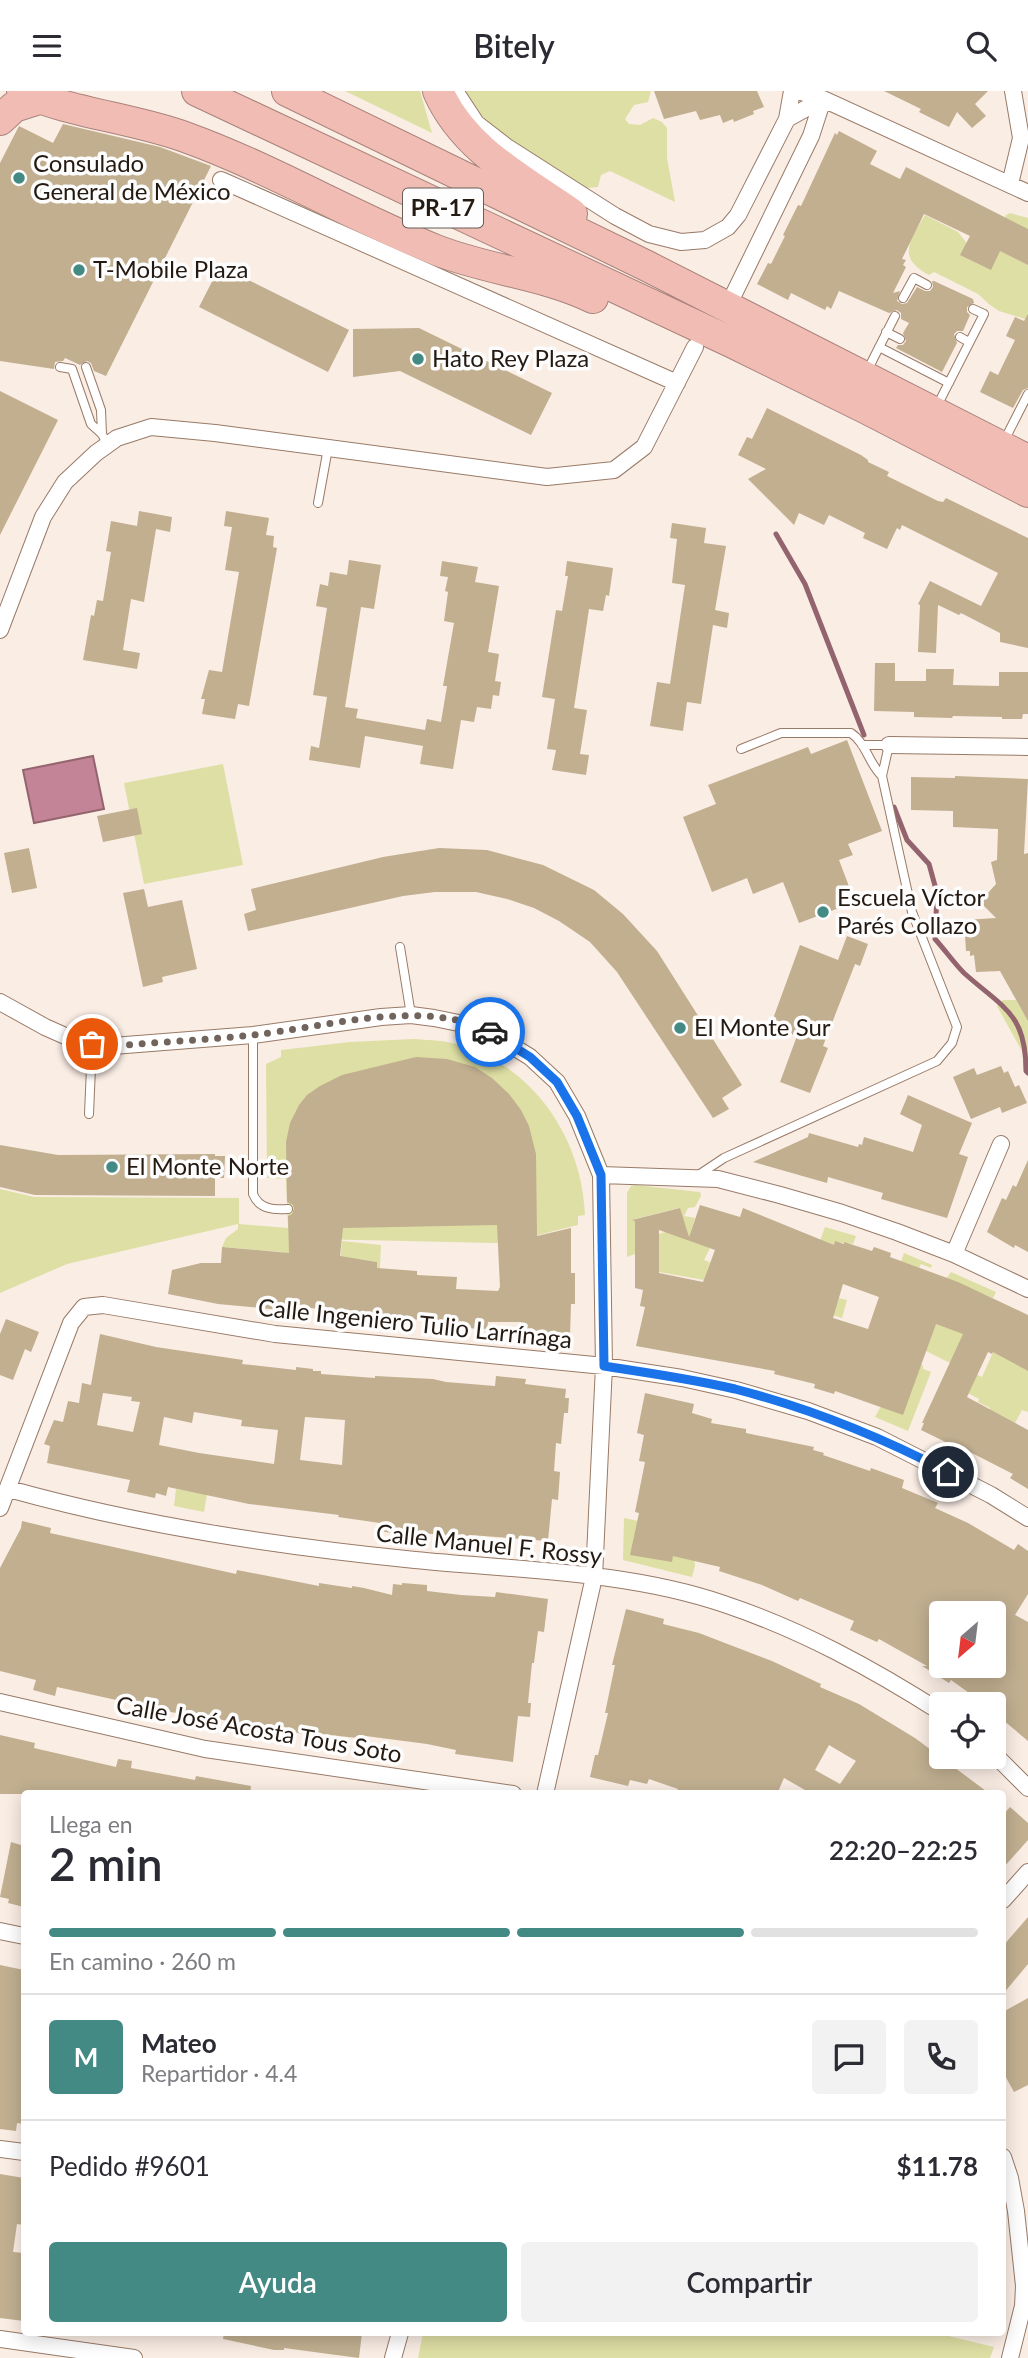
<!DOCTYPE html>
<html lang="es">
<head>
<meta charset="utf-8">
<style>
  :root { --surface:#fff; --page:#f2f2f3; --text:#2b2b33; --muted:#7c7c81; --line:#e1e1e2; --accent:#438a85 }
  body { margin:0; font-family:Lato,sans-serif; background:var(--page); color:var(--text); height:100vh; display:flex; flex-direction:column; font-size:26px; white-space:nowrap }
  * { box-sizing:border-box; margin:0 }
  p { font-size:23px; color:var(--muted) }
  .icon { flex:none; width:38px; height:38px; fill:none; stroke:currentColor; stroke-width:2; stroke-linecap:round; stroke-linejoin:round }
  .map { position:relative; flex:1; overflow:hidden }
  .details { position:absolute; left:21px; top:1699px; width:985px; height:546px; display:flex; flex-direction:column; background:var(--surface); border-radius:7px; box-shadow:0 4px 18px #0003 }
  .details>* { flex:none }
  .needle { width:46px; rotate:208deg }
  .buttons { position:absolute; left:929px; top:1510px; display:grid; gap:14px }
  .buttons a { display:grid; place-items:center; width:77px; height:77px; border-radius:7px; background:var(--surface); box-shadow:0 4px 18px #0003; font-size:35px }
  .pin { position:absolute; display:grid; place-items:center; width:60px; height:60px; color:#fff; margin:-30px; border:4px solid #fff; border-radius:50%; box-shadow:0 2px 7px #0007 }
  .courier { position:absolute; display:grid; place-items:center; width:70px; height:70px; margin:-35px; border:5px solid #1a73e8; border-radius:50%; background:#fff; color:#222; box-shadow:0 2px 9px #0007 }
  .head em { font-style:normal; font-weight:600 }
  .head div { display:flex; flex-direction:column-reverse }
  .head { display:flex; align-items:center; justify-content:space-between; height:119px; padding:0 28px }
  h1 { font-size:46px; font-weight:600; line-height:52px }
  .bar { display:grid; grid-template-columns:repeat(4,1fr); gap:10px 7px; align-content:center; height:84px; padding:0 28px }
  .bar i { height:9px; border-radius:5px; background:var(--line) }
  .bar .current { background:var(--accent) }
  .bar p { grid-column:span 4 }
  .line { display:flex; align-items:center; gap:18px; padding:0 28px; border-top:2px solid var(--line) }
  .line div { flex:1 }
  .round { display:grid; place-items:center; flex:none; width:74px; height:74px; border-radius:7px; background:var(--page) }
  .button { display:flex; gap:14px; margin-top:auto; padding:14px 28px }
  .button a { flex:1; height:80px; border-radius:7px; background:var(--accent); color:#fff; font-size:28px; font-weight:600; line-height:80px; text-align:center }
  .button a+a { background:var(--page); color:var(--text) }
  header { display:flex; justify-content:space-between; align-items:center; height:91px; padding:0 28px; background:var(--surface); font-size:32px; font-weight:600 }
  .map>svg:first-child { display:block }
  .green { fill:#dedfa4 }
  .water { fill:#c28496; stroke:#93646e; stroke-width:2 }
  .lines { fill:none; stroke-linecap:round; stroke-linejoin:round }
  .stream { stroke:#93646e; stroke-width:5 }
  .building { fill:#c1af90; fill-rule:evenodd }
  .lane-casing { stroke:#987a67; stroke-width:10 }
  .street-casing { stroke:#987a67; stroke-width:18 }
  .highway-casing { stroke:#a9837b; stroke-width:32 }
  .lane { stroke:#fff; stroke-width:8 }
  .street { stroke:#fff; stroke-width:16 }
  .highway { stroke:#f0bcb4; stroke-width:30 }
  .done { stroke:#70645c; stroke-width:7; stroke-dasharray:0 12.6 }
  .route { stroke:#1a73e8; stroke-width:9 }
  .poi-dot { fill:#438a85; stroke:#fdfdfd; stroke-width:2.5 }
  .labels { text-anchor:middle; stroke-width:7; stroke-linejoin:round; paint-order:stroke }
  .shield { fill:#fdfdfd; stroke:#665e58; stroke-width:2 }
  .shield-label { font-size:23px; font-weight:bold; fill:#251a12 }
  .poi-label { font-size:24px; fill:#251a12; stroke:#fdfdfd; text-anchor:start }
  .street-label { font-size:24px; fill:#251a12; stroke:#fdfdfd }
</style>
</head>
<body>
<header><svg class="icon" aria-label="menu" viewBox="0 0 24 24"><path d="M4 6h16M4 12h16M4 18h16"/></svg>Bitely<svg class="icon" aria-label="search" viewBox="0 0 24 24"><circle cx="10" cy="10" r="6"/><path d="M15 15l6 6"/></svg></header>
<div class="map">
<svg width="1028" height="2267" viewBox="0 0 1028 2267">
  <rect width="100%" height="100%" fill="#faede4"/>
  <path class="green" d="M345 0H420L432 42Z
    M461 0H651L648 11 634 14 625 28 629 33 640 34 653 27 662 31 667 37V67L675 111 610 80 601 84 598 96 586 97 542 73 481 31Z
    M1010 122 1028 127V229L999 220 990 214 978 203 934 181 929 184C895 166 911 149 925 124L958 141 970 156 1003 131 1006 124Z
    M223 673 243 774 144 793 124 692Z
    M1003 909H1016L1028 928V971L997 915Z
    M414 948C426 949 440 949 452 952 531 971 582 1045 585 1124L578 1125V1134L510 1151 495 1152 315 1148 302 1168 282 1161 222 1156 226 1147 238 1138V1133L67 1173 0 1202V1098L34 1106 239 1107V1133L288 1137 286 1088 267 1087 266 973 281 966V959L350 951Z
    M635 1094 700 1101 701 1105 695 1116 688 1117 684 1125 695 1127 688 1149 710 1157 704 1169 710 1171 704 1189 659 1181V1143L685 1135 679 1117 635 1128V1157L637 1162 627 1166V1102L631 1095Z
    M825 1136 856 1145 853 1153 835 1151 821 1195 836 1214 839 1207 847 1209 842 1227 797 1214Z
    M342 1150 381 1154 377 1238 343 1235 345 1225 362 1226 376 1189 377 1171 360 1168 358 1182 339 1180Z
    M904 1162 932 1174 931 1177 921 1173 919 1177 910 1174 921 1273 923 1275V1278L931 1281 908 1340 875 1326 881 1315 883 1244 880 1231Z
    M951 1181 996 1201 993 1207 985 1204 950 1272 926 1260 916 1216 962 1194 946 1188Z
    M994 1259 1028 1280V1321L1022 1319 1015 1332 977 1344 990 1317 978 1311 979 1308 960 1298 963 1278 982 1286Z
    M176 1398 207 1403 204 1421 174 1415Z
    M624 1427 692 1441 695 1475 692 1486 623 1469Z
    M423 2242H936L994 2256 990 2267H418Z"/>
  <path class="water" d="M93 665 104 718 34 732 23 679Z"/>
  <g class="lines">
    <path class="stream" d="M776 443 805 493 864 644
      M894 716 907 749 929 773 937 802 935 848C945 859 954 872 964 882 1003 917 1026 922 1026 980L1028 982"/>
  </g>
  <path class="building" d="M654 0H757L764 16 753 20 754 23 734 31 733 28 723 32 720 24 700 29 696 20 664 28Z
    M884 0H988L975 13 986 25 972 37 957 21 949 36 919 21 921 18Z
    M63 33 160 56 211 75 106 285 94 280 91 272 87 270 80 274 65 267 63 270 55 271 54 278 0 270V72L19 35 53 52Z
    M839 40 877 60 870 73 900 88 906 76 1028 138V174L1000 160 991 179 960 164 970 145 924 123 902 168 906 169 903 174 906 176 893 202 900 200 897 210 902 213 907 212 917 196 925 200H930L933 196 932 190H934L973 208 974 212 967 216V221L970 224 963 240H957L954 243 957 252 942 281 896 257 898 254H903L906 250 903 242 909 232 901 228V222L897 219 889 222 839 200 831 218 827 215 825 219 791 202 788 209 757 193 768 172 771 173 785 145 783 144 798 114 801 115 835 42 837 44Z
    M220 175 349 239 328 281 199 216Z
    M1028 223V297L1023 299 1013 317 980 301 990 280 998 284 1015 249 1006 245 1015 226 1024 230Z
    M419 237 552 302 531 344 400 280 353 286V238Z
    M0 300 58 329 0 444Z
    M767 317 861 364 868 369V371L889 381 887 385 938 410 943 411 946 407 1028 447V557L1000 551V542L961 522 959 524 938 514 936 562 918 561 920 514 918 513 930 490 981 515 998 482 902 434 900 439 897 437 887 458 863 447 865 442 829 424 824 434 799 422 794 434 748 388 766 378 738 364 747 346 752 348Z
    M139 420 172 426 170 441 156 438 144 511 131 508 123 559 140 562 137 578 83 569 91 524 94 525 97 509 103 510 111 461 106 460 111 430 137 435Z
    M226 420 269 427 266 444 274 445 273 456 277 457 249 615 238 613 235 628 202 623 205 608H201L209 579 222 581 239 481 225 479 232 436 224 435Z
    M672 432 706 437 704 452 726 455 715 519 729 522 727 537 713 534 701 613 687 611 683 640 650 635 657 591 670 593 685 494 672 492 677 448 670 447Z
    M349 469 381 474 374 518 361 516 345 616 358 618 356 627 425 639 427 628 441 631 447 595H443L454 532 444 530 448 501 445 500 448 486 440 485 442 470 478 476 475 491 499 495 488 561 499 563 495 590 501 591 499 605 493 604 491 618 477 616 474 631 461 629 453 678 420 673 423 655 365 645 360 677 309 669 311 655 319 657 327 606 313 604 327 517 316 515 320 493 328 495 330 481 347 484Z
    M567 470 613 477 609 505 606 504 603 520 589 518 574 617 587 619 580 663 589 664 586 684 552 679 556 659 547 658 555 608 542 606 556 519 562 520 568 485H565Z
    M875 572H895V590H926V578H954L953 594 999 595V581H1028V623H1023L1022 628H1002V626L953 625 952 627 914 626V621L874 620Z
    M847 649 882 740 848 753 853 764 839 769 855 811 799 832 783 791 753 803 747 787 712 801 683 726 716 713 708 694 808 656 811 663Z
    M955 685 1028 688 1024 763 1028 762V930L1000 880 976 881 974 864 970 865V860H966L964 829 996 827 980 811 996 793 991 771 997 769 998 738 953 736V720L911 719V686L955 687Z
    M137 717 142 743 103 751 97 725Z
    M29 757 37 797 12 802 4 762Z
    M439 757 487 759 543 774 594 799 623 823 657 860 742 994 722 1007 729 1018 713 1027 617 881 590 851 559 830 534 817 507 808 476 801H435L403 805 248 840 244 823 256 819 251 798 383 766Z
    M144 798 148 816 182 809 197 878 162 886 163 891 143 896 123 802Z
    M847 845 868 853 860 875 855 873 823 955 828 957 810 1002 780 991 797 945 770 936 800 854 838 869Z
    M416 966 447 968 475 976 492 987 509 1003 521 1019 529 1035 536 1063 537 1145 571 1137V1182H575V1213H571L570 1245 521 1244V1231H488L487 1238 462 1237 463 1231 390 1227V1225L362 1223V1226L335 1224 336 1219 295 1216 294 1218 282 1217V1219L218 1213 168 1203 172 1179 201 1172H221L222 1156 289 1162 288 1125 292 1123 294 1118 293 1114 287 1111 286 1051 290 1032 299 1014 307 1004 320 995 342 984ZM497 1134 500 1196 498 1200 456 1198 457 1186 417 1184V1180L377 1177V1171L340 1165 343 1137Z
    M1001 975 1004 982 1008 980 1015 996 1019 994 1027 1012 1002 1022 1000 1016 971 1028 953 986 974 977 977 984Z
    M908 1004 972 1032 959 1063 968 1066 947 1127 881 1108 883 1102 828 1086 827 1092 753 1071 808 1046 809 1042 858 1056 859 1053 862 1054 864 1046 913 1061 922 1034 900 1023Z
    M0 1054 58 1064 215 1063V1065H225L224 1087H215V1105L35 1104 0 1096Z
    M1028 1069V1161L1015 1154 1014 1157 987 1141 1002 1107 1006 1109 1013 1094 1016 1096Z
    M700 1114 740 1126 743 1117 834 1154 835 1150 844 1153V1151L872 1160 874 1156 891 1162 890 1166 958 1191 1028 1224V1280L993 1261 992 1263 988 1261 967 1306 1028 1339V1398L1010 1387 1013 1383 970 1361V1363L921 1339 924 1332H922L963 1243 936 1233 903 1324 835 1300 834 1303 814 1297 815 1293 774 1283 775 1280 636 1255 645 1216 640 1215 643 1199 635 1197V1130L632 1129 680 1117 689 1146ZM659 1139 715 1159 703 1191 659 1182ZM843 1193 879 1206 868 1238 833 1227Z
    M6 1228 39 1241 31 1261 25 1258 13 1289 0 1284V1243Z
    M100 1243 156 1256 243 1269 242 1273 296 1279V1276L313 1278V1280H321V1283L375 1287V1285L433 1288 446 1291 495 1295 496 1285 526 1288 525 1293 566 1298 565 1307H569L568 1322H564L561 1353 556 1352 554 1380 560 1381 558 1409 552 1408 548 1450 470 1444V1447L404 1440H398V1443L380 1440V1432L338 1426 339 1424 249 1413 168 1396 166 1405 156 1402 155 1407 127 1401 130 1389 47 1372 50 1355 44 1353 54 1329 63 1331 68 1310 79 1312 82 1292 91 1294ZM103 1302 132 1306 131 1310 140 1311 133 1341 97 1334ZM194 1321 242 1329 241 1335 278 1339 274 1373 199 1362 159 1354 164 1326 192 1332ZM305 1326 345 1329 342 1374 300 1369Z
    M645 1302 694 1313 692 1322 712 1328 711 1332 746 1338V1342L814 1356 813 1359 824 1362 823 1364 870 1380 871 1377 904 1389 902 1397 938 1412 935 1417 968 1432 1014 1459 1018 1453 1028 1460V1503L1015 1524 1028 1531V1650L996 1623 994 1614H986L951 1589 949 1592 922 1575H927L879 1548 877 1551 850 1539 854 1530 800 1507 798 1510 762 1494 719 1480 720 1476 673 1465 672 1471 630 1464 639 1422 635 1421 645 1371 639 1370 644 1344 637 1342ZM942 1522H994V1575H942Z
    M22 1430 51 1437 50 1442 236 1483 237 1479 319 1495V1492L352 1497V1495L364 1497 392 1504 393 1493 402 1494V1492L427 1494V1500L461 1504 495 1506 496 1501 548 1508 544 1541 538 1540 534 1572H532L528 1612H531L530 1626 518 1625 513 1671 455 1663 456 1659 427 1653 358 1644 357 1647 321 1643V1646L194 1624V1626L57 1596 55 1605 33 1599 36 1589 0 1580V1477L21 1437Z
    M626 1518 664 1528 663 1533 699 1542 772 1570 821 1593 820 1596 859 1613 915 1647 990 1703H812L784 1687 777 1703H677L678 1698 649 1688 647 1693 630 1689 628 1695 590 1686 595 1664H598L608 1622H605L615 1574H612ZM829 1654 856 1670 840 1693 815 1679Z
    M0 1644 35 1652 34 1657 116 1676 118 1668 132 1670 131 1677 195 1689 196 1685 251 1695 250 1703H0Z
    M1010 1716 1028 1732V1749L1003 1777V1724Z
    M11 1751 24 1755V1816L8 1812 9 1808 0 1806Z
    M1028 1826V1873L1003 1903V1855Z
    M0 1874 24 1879V2033L17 2032 16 2040 0 2038Z
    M1028 1907V1994L1014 2001 1003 1981V1921Z
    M0 2083 24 2087V2134L17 2133 13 2161 24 2162V2230L0 2227Z
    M224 2242H362L359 2267 284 2257V2259H274L223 2248Z"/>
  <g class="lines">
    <g class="lane-casing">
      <path id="lane" d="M903 207 914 187 927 194
        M886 241 900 248
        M960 246 969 251
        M879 256 949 292
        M60 276 72 278 91 333 102 343 107 353
        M86 276 101 319 102 343
        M867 280 895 225
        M937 315 984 223 973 218
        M1004 350 1028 303
        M318 412 328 357
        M741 658 781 642H851C866 652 869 673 882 685
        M400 856 411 924
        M253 944V1103C259 1118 273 1119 288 1118
        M89 1023 92 953
        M697 1085 724 1067 937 970 952 952 957 936 912 821 882 685 889 654H862"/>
    </g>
    <g class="street-casing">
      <path id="street" d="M455 0 476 32 507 56 615 125 649 143 681 151 705 149 728 136 738 124 787 28 792 0
        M798 0 823 8 1028 102
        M787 28 823 8
        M221 89 677 292
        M1010 93 1021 47 1013 0
        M727 217 811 45 823 8
        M0 539 43 426 65 391 96 362 117 347 151 336 215 342 547 386 614 379 644 356 695 256
        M889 654 1028 656
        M0 911 45 936 81 952 113 955 253 944 381 926 411 924 434 927 483 937 530 966 557 991 577 1025 601 1084 604 1275 594 1486 545 1703
        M601 1084 718 1088 780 1104 842 1122 897 1141 954 1163 1028 1198
        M954 1163 1001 1053
        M9 1398C141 1435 278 1455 415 1469 516 1479 628 1480 724 1513 802 1539 873 1578 942 1622
        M0 1417 71 1232 84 1216 103 1214 275 1243 604 1275 682 1287 736 1299 808 1320 877 1346 991 1404 1028 1427
        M0 1611 205 1658 513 1703
        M994 1663 1028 1697
        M1003 1809 1028 1781
        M0 1840 24 1845
        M0 2058 24 2061
        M1003 2066 1010 2087 1016 2120 1024 2195 1023 2215 1010 2267
        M0 2248 134 2267
        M393 2267 400 2242"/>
    </g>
    <g class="highway-casing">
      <path id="highway" d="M22 0C70 22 133 27 185 46 271 77 351 125 436 159 487 179 543 183 593 207
        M197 0 733 252 867 318 1028 401
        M287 0 647 175 1028 369
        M438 0C463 58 522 88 572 123
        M0 29 14 16 39 8"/>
    </g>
    <use href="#lane" class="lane"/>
    <use href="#street" class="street"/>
    <use href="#highway" class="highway"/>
  </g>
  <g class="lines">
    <path class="done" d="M92 953 113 955C159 951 206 949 252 944 323 937 423 906 490 941"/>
    <path class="route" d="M490 941 530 966 557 991 577 1025 601 1084 604 1275C648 1282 692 1288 735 1298 809 1317 881 1346 948 1381"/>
  </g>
  <g class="poi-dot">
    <circle cx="19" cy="87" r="7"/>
    <circle cx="79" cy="179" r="7"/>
    <circle cx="418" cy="268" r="7"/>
    <circle cx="823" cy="821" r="7"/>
    <circle cx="680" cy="937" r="7"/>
    <circle cx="112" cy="1076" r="7"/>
  </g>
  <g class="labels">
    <rect class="shield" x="403" y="97.5" width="80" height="39" rx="5"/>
    <g class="shield-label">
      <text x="443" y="125">PR-17</text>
    </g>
    <g class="poi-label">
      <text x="33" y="81">Consulado<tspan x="33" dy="28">General de México</tspan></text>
      <text x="93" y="187">T-Mobile Plaza</text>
      <text x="432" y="276">Hato Rey Plaza</text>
      <text x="837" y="815">Escuela Víctor<tspan x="837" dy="28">Parés Collazo</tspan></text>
      <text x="694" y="945">El Monte Sur</text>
      <text x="126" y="1084">El Monte Norte</text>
    </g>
    <g class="street-label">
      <text transform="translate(415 1233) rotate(6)" y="8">Calle Ingeniero Tulio Larrínaga</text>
      <text transform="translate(489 1454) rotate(6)" y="8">Calle Manuel F. Rossy</text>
      <text transform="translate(259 1639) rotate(10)" y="8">Calle José Acosta Tous Soto</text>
    </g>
  </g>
</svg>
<div class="buttons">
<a><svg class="needle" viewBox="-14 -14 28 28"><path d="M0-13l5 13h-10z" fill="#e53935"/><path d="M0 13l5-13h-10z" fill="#7c7c81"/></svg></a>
<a><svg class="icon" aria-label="locate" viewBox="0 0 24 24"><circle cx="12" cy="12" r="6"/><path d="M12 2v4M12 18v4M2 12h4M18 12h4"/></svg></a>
</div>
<div class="pin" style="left:92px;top:953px;background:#ea580c"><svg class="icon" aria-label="bag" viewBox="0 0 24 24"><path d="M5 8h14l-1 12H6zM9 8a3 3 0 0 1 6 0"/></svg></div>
<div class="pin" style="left:948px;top:1381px;background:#1f2937"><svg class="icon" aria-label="home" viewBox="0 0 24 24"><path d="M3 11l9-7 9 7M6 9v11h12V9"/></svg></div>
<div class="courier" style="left:490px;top:941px"><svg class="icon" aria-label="car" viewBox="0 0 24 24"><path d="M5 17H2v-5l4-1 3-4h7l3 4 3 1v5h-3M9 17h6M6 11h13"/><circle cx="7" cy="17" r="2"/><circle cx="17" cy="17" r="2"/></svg></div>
<section class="details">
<div class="head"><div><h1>2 min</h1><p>Llega en</p></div><em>22:20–22:25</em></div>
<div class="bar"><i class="current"></i><i class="current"></i><i class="current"></i><i></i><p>En camino · 260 m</p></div>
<div class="line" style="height:126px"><b class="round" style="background:var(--accent);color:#fff">M</b><div><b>Mateo</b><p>Repartidor · 4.4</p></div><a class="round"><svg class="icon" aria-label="chat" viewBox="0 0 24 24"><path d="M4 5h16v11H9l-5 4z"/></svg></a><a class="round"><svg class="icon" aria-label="phone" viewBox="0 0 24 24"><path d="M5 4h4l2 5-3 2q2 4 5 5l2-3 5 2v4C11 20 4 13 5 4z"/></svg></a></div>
<div class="line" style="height:91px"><div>Pedido #9601</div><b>$11.78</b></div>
<div class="button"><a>Ayuda</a><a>Compartir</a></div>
</section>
</div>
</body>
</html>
